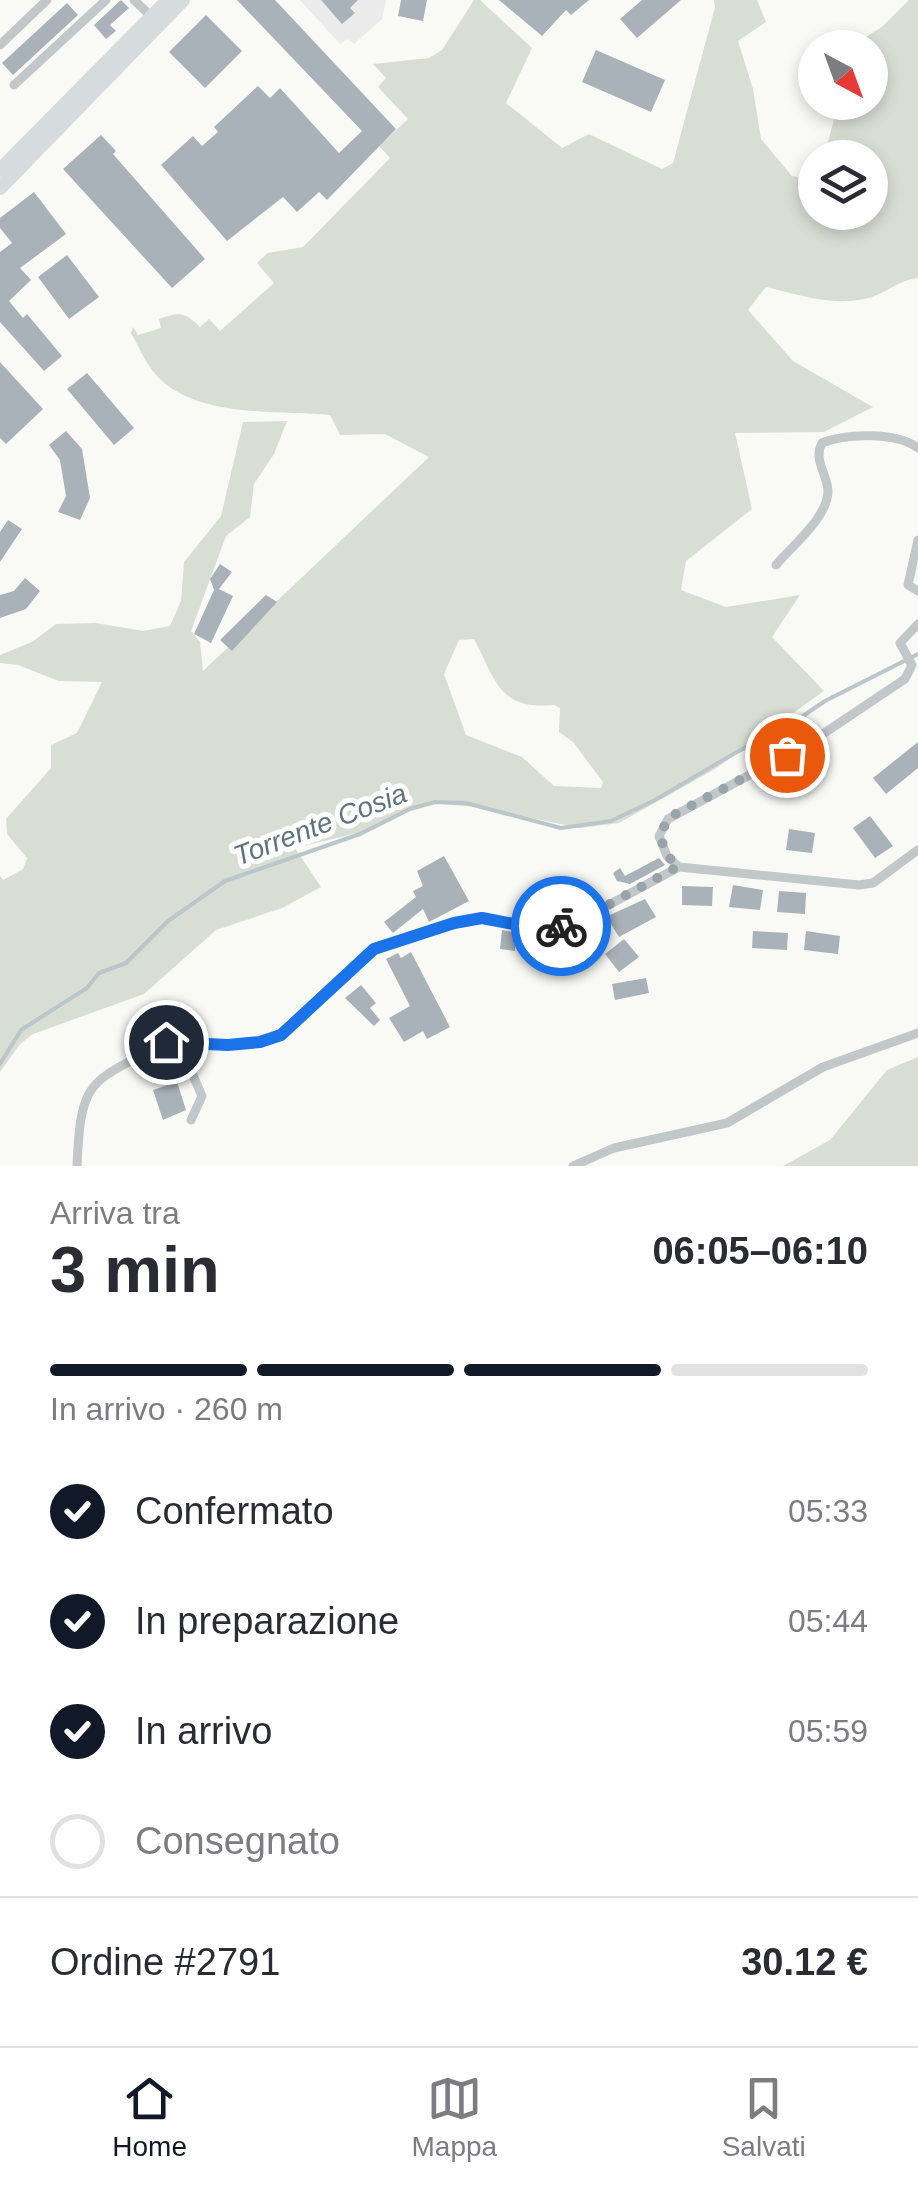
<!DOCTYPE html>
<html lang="it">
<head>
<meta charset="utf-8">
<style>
  :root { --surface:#fff; --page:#f2f2f3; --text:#2b2b33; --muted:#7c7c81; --line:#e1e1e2; --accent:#111827 }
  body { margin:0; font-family:Arial,sans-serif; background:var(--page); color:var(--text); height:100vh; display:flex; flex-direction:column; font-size:38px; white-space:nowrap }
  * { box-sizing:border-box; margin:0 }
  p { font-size:32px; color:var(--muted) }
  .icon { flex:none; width:55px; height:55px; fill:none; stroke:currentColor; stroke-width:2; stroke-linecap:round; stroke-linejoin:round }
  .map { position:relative; height:1166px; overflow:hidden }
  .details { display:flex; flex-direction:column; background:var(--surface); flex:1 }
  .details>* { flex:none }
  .needle { width:65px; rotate:139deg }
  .tools { position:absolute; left:798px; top:30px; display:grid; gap:20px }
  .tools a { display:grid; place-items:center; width:90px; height:90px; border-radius:50%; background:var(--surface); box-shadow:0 5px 15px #0003; font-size:50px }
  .pin { position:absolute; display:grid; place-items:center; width:85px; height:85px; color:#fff; margin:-42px; border:5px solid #fff; border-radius:50%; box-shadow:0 2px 10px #0007 }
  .courier { position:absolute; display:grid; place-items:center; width:100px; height:100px; margin:-50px; border:8px solid #1a73e8; border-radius:50%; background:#fff; color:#222; box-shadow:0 2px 12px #0007 }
  .summary em { font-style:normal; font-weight:700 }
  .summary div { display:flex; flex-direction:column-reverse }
  .summary { display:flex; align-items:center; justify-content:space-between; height:170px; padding:0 50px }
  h1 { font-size:65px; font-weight:700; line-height:75px }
  .bar { display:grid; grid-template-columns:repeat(4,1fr); gap:15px 10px; align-content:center; height:120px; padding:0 50px }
  .bar i { height:12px; border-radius:8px; background:var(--line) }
  .bar .current { background:var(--accent) }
  .bar p { grid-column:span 4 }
  .line { display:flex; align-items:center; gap:25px; padding:0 50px; border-top:2px solid var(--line) }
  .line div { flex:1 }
  ol { padding:0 50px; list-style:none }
  li { display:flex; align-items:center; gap:30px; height:110px }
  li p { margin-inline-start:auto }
  li .icon { padding:10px; border-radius:50%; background:var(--accent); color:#fff; stroke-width:4 }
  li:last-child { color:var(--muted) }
  li i { width:55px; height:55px; border:5px solid var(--line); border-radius:50% }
  .menu { display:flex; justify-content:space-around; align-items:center; height:140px; border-top:2px solid var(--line); background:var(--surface); font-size:28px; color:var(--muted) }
  .menu a { display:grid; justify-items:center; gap:5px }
  .menu .current { color:var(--accent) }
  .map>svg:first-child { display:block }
  .built { fill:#eaebea }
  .green { fill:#d9ded5; fill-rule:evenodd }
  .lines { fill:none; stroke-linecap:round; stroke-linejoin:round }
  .stream { stroke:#bac6ca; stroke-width:4 }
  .building { fill:#a9b2b8 }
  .street { stroke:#c2c7ca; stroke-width:9 }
  .primary { stroke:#d6dbde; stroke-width:14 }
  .done { stroke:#98a4aa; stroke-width:10; stroke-dasharray:0 18 }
  .route { stroke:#1a73e8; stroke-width:12 }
  .labels { text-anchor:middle; stroke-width:10; stroke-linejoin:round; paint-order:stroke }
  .water-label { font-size:28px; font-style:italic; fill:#5f757c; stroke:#fff }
</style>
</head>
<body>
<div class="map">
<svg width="918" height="1166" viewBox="0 0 918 1166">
  <rect width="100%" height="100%" fill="#f9f9f6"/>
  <path class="built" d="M300 0H386L382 19 354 44 348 39 340 44Z"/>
  <path class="green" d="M474 0H480L532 48 506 103 562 148 589 134 662 169 673 163 715 7 714 0H757L766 22 738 41 753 89 761 139 792 176 809 180 815 171V212H870V158L824 157 836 112 824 103 870 102V48L850 47 883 26 909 0H918V278C898 280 886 294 868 298 833 307 799 295 766 287L748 310 793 361 873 407 824 432 735 433 752 509 686 561 681 590 726 607 800 595 772 637 824 691 715 769 619 823 580 828 478 807 425 803 362 832 295 848 321 887 282 908 216 930 144 994 33 1034 20 1044 0 1072V876L3 880 23 869 27 858 7 834 6 819 51 768V745L77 733 102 682 59 681 18 665 0 663V655L32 642 56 624 96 623 143 631 170 626 181 601 184 562 221 516 243 422 287 421 274 454 254 484 250 517 226 536 191 631 200 642 203 671 429 457 385 434 340 435 330 415C278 410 202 418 161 380 147 367 140 349 131 333L133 327 138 335 161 328 159 319C179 312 184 311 200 327L209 319 220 331 274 283 257 263 268 253 303 247 390 158 379 146 408 119 378 87 386 78 373 64 429 58 442 50ZM474 639C496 681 499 710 554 705L560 708 559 732 573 742 603 782 601 788 554 786 522 757 466 735 444 674 459 640Z
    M918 1057V1166H783L830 1140 887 1070Z"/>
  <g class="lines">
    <path class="stream" d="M0 1064 21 1030 87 988 99 973 126 963 168 921 225 881 360 834 410 809 435 802 466 803 561 828 611 821 655 800 735 753 788 726 825 701 918 654"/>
  </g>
  <path class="building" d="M121 0 129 8 110 25 116 31 106 39 94 25Z
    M237 0H275L396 129 327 200 319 192 297 212 283 197 227 241 161 165 193 136 202 146 218 132 214 127 258 86 270 98 280 88 339 153 362 131Z
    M321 0H358L350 8 355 13 342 24Z
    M401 0H427L423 21 398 16Z
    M499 0H589L571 15 566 10 542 36Z
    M642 0H681L637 38 620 19Z
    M67 3 78 15 13 75 2 63Z
    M206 15 242 51 205 88 169 52Z
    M596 50 665 80 651 112 582 82Z
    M101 135 116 151 113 154 205 259 172 288 63 169Z
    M34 192 66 234 20 268 31 280 9 301 23 318 27 314 62 356 44 371 0 322V252L12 243 0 228V218Z
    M67 255 99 297 69 319 38 277Z
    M0 362 43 409 6 444 0 438Z
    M87 373 134 428 114 445 67 389Z
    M66 431 82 449 90 498 80 520 58 512 66 496 60 460 49 445Z
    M8 520 22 529 0 562V532Z
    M220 564 232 572 219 589 233 596 211 643 194 634 214 590 210 579Z
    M25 578 40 591 26 609 0 618V595L14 591Z
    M266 595 277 602 232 651 220 640Z
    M918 742V768L886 794 873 778Z
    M870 816 893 846 875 858 853 828Z
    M789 829 815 833 812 853 786 850Z
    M444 856 469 901 429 922 423 909 393 933 384 922 416 897 413 891 423 886 417 871Z
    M659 858 665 865 630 884 617 881 613 873 620 868 625 876Z
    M733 885 763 890 760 910 729 907Z
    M682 886 713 887 712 906 682 905Z
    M779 891 806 893 805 914 777 912Z
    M645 899 656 917 619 937 608 919 601 924 599 920Z
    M502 930 536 936 535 944 516 942 515 951 500 949Z
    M753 931 788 933 787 950 752 948Z
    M806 931 840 936 838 954 804 950Z
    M624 939 639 957 619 972 605 954Z
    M411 952 450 1027 427 1039 423 1031 404 1042 389 1018 410 1006 386 959 398 953 401 958Z
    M646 978 649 993 615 1000 612 984Z
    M361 985 376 1003 370 1008 380 1020 374 1026 345 998Z
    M177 1082 186 1110 163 1120 153 1090Z"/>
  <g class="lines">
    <path class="street" d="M134 0 153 18
      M0 45 47 0
      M14 85 106 0
      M918 540 908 585 918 591
      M776 565C792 546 828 517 828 491 827 473 813 460 822 443 846 433 897 432 918 448
      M918 624 900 643 912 665 905 679 814 740 668 819 659 836 667 856 679 867 859 885 873 883 918 850
      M174 1042 229 1045 260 1043 281 1035 374 949 454 923 482 918 535 928H558L579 921 679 867
      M77 1166C81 1075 90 1084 166 1042H174L182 1050 202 1096 191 1120
      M573 1166 614 1148 727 1123 823 1067 918 1033"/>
    <path class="primary" d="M0 170 168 0
      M0 188 183 0"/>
  </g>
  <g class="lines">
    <path class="done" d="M561 926 579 921 679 866 667 856 660 836 668 818 787 755"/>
    <path class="route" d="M166 1042 228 1045 260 1042 281 1035 374 949 454 923 482 918 535 928 561 926"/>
  </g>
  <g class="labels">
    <g class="water-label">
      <text transform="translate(320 824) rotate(-21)" y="10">Torrente Cosia</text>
    </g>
  </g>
</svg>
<div class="tools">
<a><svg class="needle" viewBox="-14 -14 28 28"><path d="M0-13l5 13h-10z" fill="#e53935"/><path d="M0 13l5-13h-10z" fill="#7c7c81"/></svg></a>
<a><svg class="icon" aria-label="layers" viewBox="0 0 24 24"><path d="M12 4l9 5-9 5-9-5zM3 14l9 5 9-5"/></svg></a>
</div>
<div class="pin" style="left:787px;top:755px;background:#ea580c"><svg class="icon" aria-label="bag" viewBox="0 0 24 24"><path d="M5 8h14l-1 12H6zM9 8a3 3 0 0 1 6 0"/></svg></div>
<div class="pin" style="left:166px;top:1042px;background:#1f2937"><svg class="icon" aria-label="home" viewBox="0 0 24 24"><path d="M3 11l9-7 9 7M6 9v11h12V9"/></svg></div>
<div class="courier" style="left:561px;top:926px"><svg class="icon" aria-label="bike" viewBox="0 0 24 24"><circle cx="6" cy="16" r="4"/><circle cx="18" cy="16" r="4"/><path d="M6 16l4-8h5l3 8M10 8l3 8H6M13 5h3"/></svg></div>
</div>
<section class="details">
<div class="summary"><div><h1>3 min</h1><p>Arriva tra</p></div><em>06:05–06:10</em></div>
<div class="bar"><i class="current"></i><i class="current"></i><i class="current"></i><i></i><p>In arrivo · 260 m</p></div>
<ol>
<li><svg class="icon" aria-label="check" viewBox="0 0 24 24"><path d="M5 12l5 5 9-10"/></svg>Confermato<p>05:33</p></li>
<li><svg class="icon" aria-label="check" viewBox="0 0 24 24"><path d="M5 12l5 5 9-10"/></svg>In preparazione<p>05:44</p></li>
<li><svg class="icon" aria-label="check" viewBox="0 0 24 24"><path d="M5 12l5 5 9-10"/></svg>In arrivo<p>05:59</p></li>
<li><i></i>Consegnato</li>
</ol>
<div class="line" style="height:130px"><div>Ordine #2791</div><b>30.12 €</b></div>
</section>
<nav class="menu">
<a class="current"><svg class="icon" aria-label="home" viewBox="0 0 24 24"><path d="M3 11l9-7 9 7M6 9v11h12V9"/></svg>Home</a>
<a><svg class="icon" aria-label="map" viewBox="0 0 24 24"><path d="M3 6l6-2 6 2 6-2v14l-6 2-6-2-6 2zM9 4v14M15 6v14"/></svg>Mappa</a>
<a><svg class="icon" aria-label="saved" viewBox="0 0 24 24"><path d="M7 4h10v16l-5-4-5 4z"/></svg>Salvati</a>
</nav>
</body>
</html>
